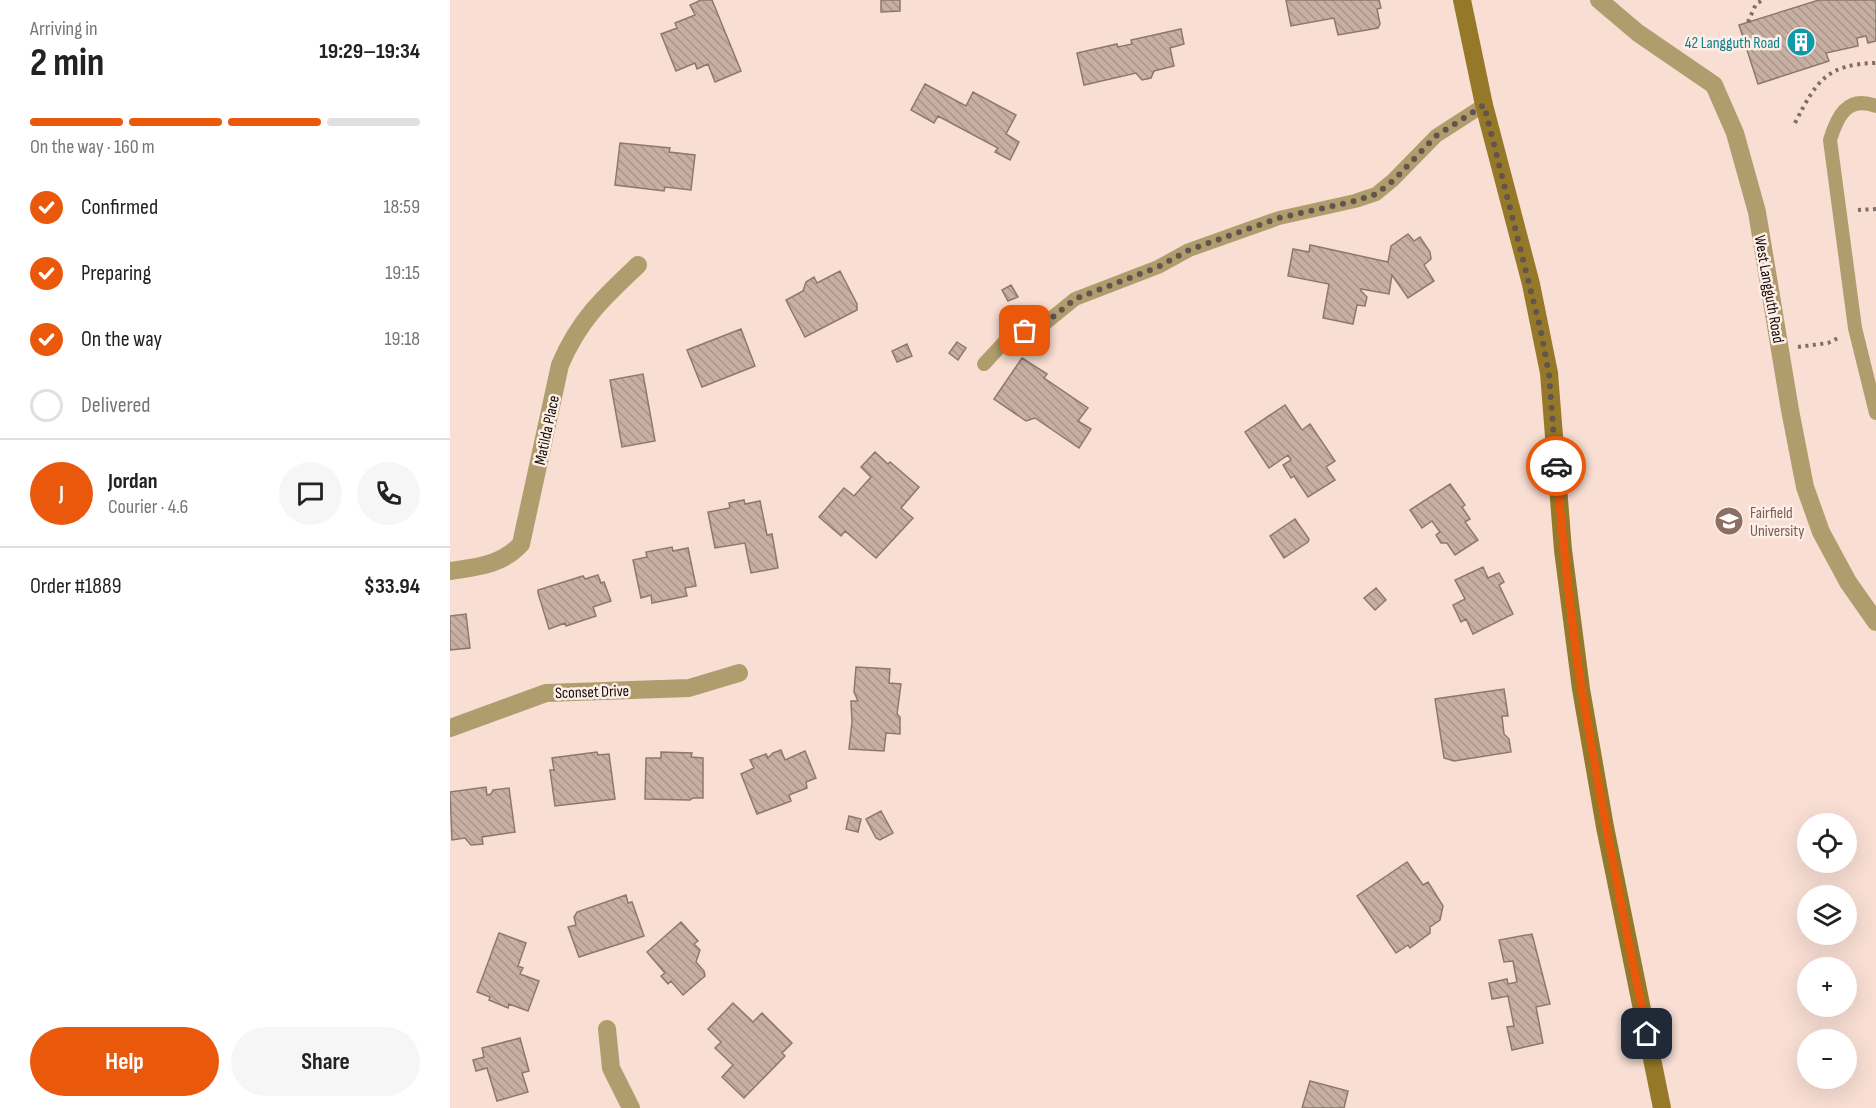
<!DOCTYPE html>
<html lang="en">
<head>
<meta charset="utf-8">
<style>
  :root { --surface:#fff; --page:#f6f6f6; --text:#222; --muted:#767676; --line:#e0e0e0; --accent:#ea580c }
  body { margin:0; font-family:"Sofia Sans Condensed",sans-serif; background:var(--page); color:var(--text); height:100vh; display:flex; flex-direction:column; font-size:22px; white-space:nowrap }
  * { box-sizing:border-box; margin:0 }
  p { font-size:20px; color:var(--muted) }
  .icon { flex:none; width:33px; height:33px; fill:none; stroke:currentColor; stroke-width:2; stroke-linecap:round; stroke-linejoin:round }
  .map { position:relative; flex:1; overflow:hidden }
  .details { display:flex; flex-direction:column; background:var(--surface); width:450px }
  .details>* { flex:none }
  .buttons { position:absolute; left:1347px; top:813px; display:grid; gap:12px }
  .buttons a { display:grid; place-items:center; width:60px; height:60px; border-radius:50%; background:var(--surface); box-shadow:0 6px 24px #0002; font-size:30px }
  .pin { position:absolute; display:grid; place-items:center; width:51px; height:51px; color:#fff; margin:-26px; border-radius:12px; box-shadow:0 3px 9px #0006 }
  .courier { position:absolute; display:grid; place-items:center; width:60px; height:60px; margin:-30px; border:4px solid #ea580c; border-radius:50%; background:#fff; color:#222; box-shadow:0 2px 8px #0007 }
  .headline em { font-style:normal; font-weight:700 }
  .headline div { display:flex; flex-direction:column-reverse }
  .headline { display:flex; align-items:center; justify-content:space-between; height:102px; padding:0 30px }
  h1 { font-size:39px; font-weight:700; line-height:45px }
  .bar { display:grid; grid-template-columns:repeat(4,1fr); gap:9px 6px; align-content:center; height:72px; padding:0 30px }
  .bar i { height:8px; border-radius:4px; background:var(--line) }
  .bar .current { background:var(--accent) }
  .bar p { grid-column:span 4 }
  .line { display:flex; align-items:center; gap:15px; padding:0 30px; border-top:2px solid var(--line) }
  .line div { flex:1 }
  .round { display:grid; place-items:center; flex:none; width:63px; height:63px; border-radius:32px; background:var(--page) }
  ol { padding:0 30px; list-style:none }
  li { display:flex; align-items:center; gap:18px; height:66px }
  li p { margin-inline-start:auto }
  li .icon { padding:6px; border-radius:50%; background:var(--accent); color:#fff; stroke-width:4 }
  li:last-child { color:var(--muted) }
  li i { width:33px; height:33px; border:3px solid var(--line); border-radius:50% }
  .primary-button { display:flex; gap:12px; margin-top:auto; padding:12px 30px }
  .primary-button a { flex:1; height:69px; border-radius:36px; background:var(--accent); color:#fff; font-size:24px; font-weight:700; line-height:69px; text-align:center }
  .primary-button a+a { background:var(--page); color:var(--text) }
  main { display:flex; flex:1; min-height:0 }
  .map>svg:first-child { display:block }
  .building { fill:url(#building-back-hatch); stroke:#8e786e; stroke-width:1.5 }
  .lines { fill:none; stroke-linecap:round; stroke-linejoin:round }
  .path { stroke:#7f6e67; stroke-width:4; stroke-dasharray:3 4.5; stroke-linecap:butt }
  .lane { stroke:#b09d6d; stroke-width:14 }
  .street { stroke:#b09d6d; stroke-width:18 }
  .secondary { stroke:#967928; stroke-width:18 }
  .done { stroke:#62544e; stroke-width:6; stroke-dasharray:0 10.8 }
  .route { stroke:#ea580c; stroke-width:8 }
  .labels { text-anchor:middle; stroke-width:5; stroke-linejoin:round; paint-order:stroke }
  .culture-label { font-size:16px; fill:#0d838f; stroke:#fdeee7; text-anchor:end }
  .street-label { font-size:16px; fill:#110906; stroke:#fdeee7 }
  .education-label { font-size:16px; fill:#785e54; stroke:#fdeee7; text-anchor:start }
</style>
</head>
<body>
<main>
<section class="details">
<div class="headline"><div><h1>2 min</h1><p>Arriving in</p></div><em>19:29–19:34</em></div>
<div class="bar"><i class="current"></i><i class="current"></i><i class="current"></i><i></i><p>On the way · 160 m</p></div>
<ol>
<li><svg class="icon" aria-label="check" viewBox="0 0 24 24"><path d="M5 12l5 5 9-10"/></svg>Confirmed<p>18:59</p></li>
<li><svg class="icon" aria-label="check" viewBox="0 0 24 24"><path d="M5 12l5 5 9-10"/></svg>Preparing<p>19:15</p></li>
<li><svg class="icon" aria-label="check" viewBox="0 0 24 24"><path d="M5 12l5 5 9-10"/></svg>On the way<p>19:18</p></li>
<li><i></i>Delivered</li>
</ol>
<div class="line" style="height:108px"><b class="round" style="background:var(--accent);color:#fff">J</b><div><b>Jordan</b><p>Courier · 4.6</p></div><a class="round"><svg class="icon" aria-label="chat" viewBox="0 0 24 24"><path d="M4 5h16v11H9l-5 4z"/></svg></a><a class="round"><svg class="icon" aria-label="phone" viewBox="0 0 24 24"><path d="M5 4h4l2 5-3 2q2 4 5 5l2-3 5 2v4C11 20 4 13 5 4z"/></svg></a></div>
<div class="line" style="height:78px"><div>Order #1889</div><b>$33.94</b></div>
<div class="primary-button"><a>Help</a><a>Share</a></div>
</section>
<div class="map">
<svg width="1426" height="1108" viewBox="0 0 1426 1108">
  <defs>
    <pattern id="building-back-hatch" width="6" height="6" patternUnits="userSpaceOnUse" patternTransform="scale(1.5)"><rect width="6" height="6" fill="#c7afa4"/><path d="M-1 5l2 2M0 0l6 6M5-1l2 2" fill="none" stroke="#aa958c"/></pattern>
  </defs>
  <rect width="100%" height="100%" fill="#f8ded3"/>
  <path class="building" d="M251 0H262L291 71 265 82 258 64 247 69 245 63 226 71 211 34 227 28 225 23 245 15 240 5Z
    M431 0H450V11L431 12Z
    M836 0H929L931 8 927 9 930 24 928 28 888 35 884 18 841 26Z
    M1369 0H1426V41L1418 43 1416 36 1407 38 1408 46 1376 53 1379 61 1308 84 1289 25Z
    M731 29 734 44 720 48 724 66 704 71 701 78 692 80 686 73 634 85 627 53 667 44 668 47 682 44 681 40Z
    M475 84 516 106 523 92 566 115 556 134 569 142 560 160 545 152 548 148 488 116 484 123 461 110Z
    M170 143 220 148 219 152 245 155 241 190 215 187 214 191 165 185Z
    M958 234 964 241 970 237 980 252 981 259 974 265 984 281 958 298 942 275 939 294 911 289V291L917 297 915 306 907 305 903 324 873 318 879 284 838 276 843 249 859 252 860 245 938 262 941 246Z
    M390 271 407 304V310L355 337 336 300 353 291 356 282 364 277 367 283Z
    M561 285 568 297 558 301 552 290Z
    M291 329 305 366 252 387 237 350Z
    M507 342 516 348 508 360 499 353Z
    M457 344 462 356 447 362 442 351Z
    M572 358 597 374 594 378 638 408 628 421 641 429 629 448 585 418 576 421 544 399Z
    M193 374 205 441 172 447 160 380Z
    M835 405 852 430 860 424 885 461 876 467 885 480 858 497 844 476 841 478 833 465 841 460 838 455 819 468 795 432Z
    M425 452 438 464 440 462 469 487 451 508 463 518 426 558 395 531 391 536 369 517 394 488 404 496 421 477 411 467Z
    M1000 484 1015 505 1012 507 1020 519 1015 522 1028 540 1005 555 997 543H991L986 535 990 532 982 521 972 528 960 510Z
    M294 500 295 504 310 501 317 535 322 534 328 568 301 573 295 543 265 548 258 512 280 508 279 503Z
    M845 519 859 539 858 542 834 558 820 536Z
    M222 547 223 551 238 548 246 586 235 588 237 596 202 603 201 595 191 598 183 560 197 557 196 552Z
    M1033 567 1038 578 1049 573 1054 582 1049 585 1063 614 1023 634 1016 619 1011 622 1003 605 1015 599 1005 580Z
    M148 575 151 583 154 582 161 601 143 607 146 616 116 626 115 623 99 629 88 593V590L133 576 135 579Z
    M926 588 936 600 925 610 914 598Z
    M16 614 20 648 0 650V616Z
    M406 667 440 669 439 683 451 684 447 714 450 717V734L436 733 434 751 399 749 402 722 401 701H408L404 692Z
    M1054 689 1058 716H1052L1054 734 1059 739 1061 752 1004 761 994 758 985 699Z
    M331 750 335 760 355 751 366 778 356 782 357 788 339 795 341 801 307 814 291 774 304 768 300 760 316 754 318 758 323 753Z
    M147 752 148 755 159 754 165 799 105 806 100 770H104L102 758Z
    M211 752 242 753 241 757 253 758V798H243L240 800 195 799 196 758H211Z
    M36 787 37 795 41 794 43 790 59 788 65 832 32 837 33 844 21 845 15 838 2 840 0 792Z
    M431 811 443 833 430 840 426 838 416 819Z
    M399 816 411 819 408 832 396 829Z
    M957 862 973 885 978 882 993 906 990 920 980 927V933L960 948 958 945 946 953 907 896Z
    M176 895 178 903 182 902 194 936 129 957 118 927 126 925 124 917 127 912Z
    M231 922 248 941 244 944 250 950 246 962 254 971 255 976 233 995 221 981 218 984 211 976 215 973 197 952Z
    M49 933 76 943 68 966 73 968 70 974 89 981 78 1011 59 1004 58 1008 39 1000 40 997 27 992Z
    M1082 934 1100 1004 1086 1007 1093 1043 1062 1050 1057 1027 1064 1026 1058 996 1042 999 1039 983 1057 979 1058 984 1067 982 1063 961 1054 962 1049 940Z
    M283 1003 303 1022 312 1013 342 1043 332 1053 335 1056 294 1098 272 1077 283 1065 265 1048 271 1042 258 1029Z
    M70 1038 79 1071 72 1073 78 1092 47 1101 37 1068 26 1071 23 1060 34 1057 32 1048Z
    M860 1081 898 1091 894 1108H852Z"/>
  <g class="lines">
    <path class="path" d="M1298 22 1306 4 1313 0
      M1345 123C1366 82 1376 64 1426 63
      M1408 210 1426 209
      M1348 347 1378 343 1390 337"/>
    <path class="lane" d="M1426 106C1397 95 1387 117 1380 140L1405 328 1426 413
      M534 364 558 338 593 325 625 299 708 267 739 250 829 218 905 201 926 194 943 180 986 136 1034 105"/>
    <path class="street" d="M1149 0 1188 33 1264 85 1285 133 1307 212 1340 410 1355 487 1371 532 1398 582 1426 622
      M0 571C27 567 52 565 71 544L110 365C129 320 153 298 188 265
      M0 728 96 693 239 688 289 673
      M157 1029 161 1068 181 1108"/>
    <path class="secondary" d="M1012 0 1034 105 1081 284 1099 373 1113 550 1131 689 1155 827 1212 1108"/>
  </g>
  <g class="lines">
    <path class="done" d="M575 331 593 325 625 299 708 267 739 250 829 218 905 201 926 194 944 180 986 136 1034 105 1090 327 1099 374 1106 466"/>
    <path class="route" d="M1106 466C1113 541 1120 617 1132 691 1151 806 1174 920 1197 1034"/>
  </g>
  <defs>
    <g id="building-disc" transform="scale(1.5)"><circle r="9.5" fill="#0f9aa8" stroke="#fdeee7"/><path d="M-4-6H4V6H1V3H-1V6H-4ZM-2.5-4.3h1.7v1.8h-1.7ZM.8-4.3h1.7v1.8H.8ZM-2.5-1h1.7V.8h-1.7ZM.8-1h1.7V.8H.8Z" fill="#fff"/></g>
    <g id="university-disc" transform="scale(1.5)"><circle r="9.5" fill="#8d6e63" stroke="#fdeee7"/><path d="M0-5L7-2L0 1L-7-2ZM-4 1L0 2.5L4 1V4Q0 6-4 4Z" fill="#fff"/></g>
  </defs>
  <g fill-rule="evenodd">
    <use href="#building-disc" x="1351" y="42"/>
    <use href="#university-disc" x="1279" y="521"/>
  </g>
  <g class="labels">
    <g class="culture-label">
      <text x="1330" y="48">42 Langguth Road</text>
    </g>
    <g class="street-label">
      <text transform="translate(1320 289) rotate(80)" y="6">West Langguth Road</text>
      <text transform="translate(96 430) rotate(-78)" y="6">Matilda Place</text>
      <text transform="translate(142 691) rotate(-2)" y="6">Sconset Drive</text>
    </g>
    <g class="education-label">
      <text x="1300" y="518">Fairfield<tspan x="1300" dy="18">University</tspan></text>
    </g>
  </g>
</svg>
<div class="buttons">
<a><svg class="icon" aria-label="locate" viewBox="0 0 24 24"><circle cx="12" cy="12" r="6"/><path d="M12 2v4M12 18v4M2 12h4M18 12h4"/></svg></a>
<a><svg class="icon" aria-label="layers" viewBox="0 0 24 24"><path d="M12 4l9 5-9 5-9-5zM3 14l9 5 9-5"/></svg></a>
<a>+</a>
<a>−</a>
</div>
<div class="pin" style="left:575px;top:331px;background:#ea580c"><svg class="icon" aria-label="bag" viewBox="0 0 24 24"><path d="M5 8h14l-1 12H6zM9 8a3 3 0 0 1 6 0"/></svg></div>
<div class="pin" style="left:1197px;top:1034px;background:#1f2937"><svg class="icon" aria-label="home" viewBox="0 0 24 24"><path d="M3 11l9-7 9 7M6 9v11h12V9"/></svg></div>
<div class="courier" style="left:1106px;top:466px"><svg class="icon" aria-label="car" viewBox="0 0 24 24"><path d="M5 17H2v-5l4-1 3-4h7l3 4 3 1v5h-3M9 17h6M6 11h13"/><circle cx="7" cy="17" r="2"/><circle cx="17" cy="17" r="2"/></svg></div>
</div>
</main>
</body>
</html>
